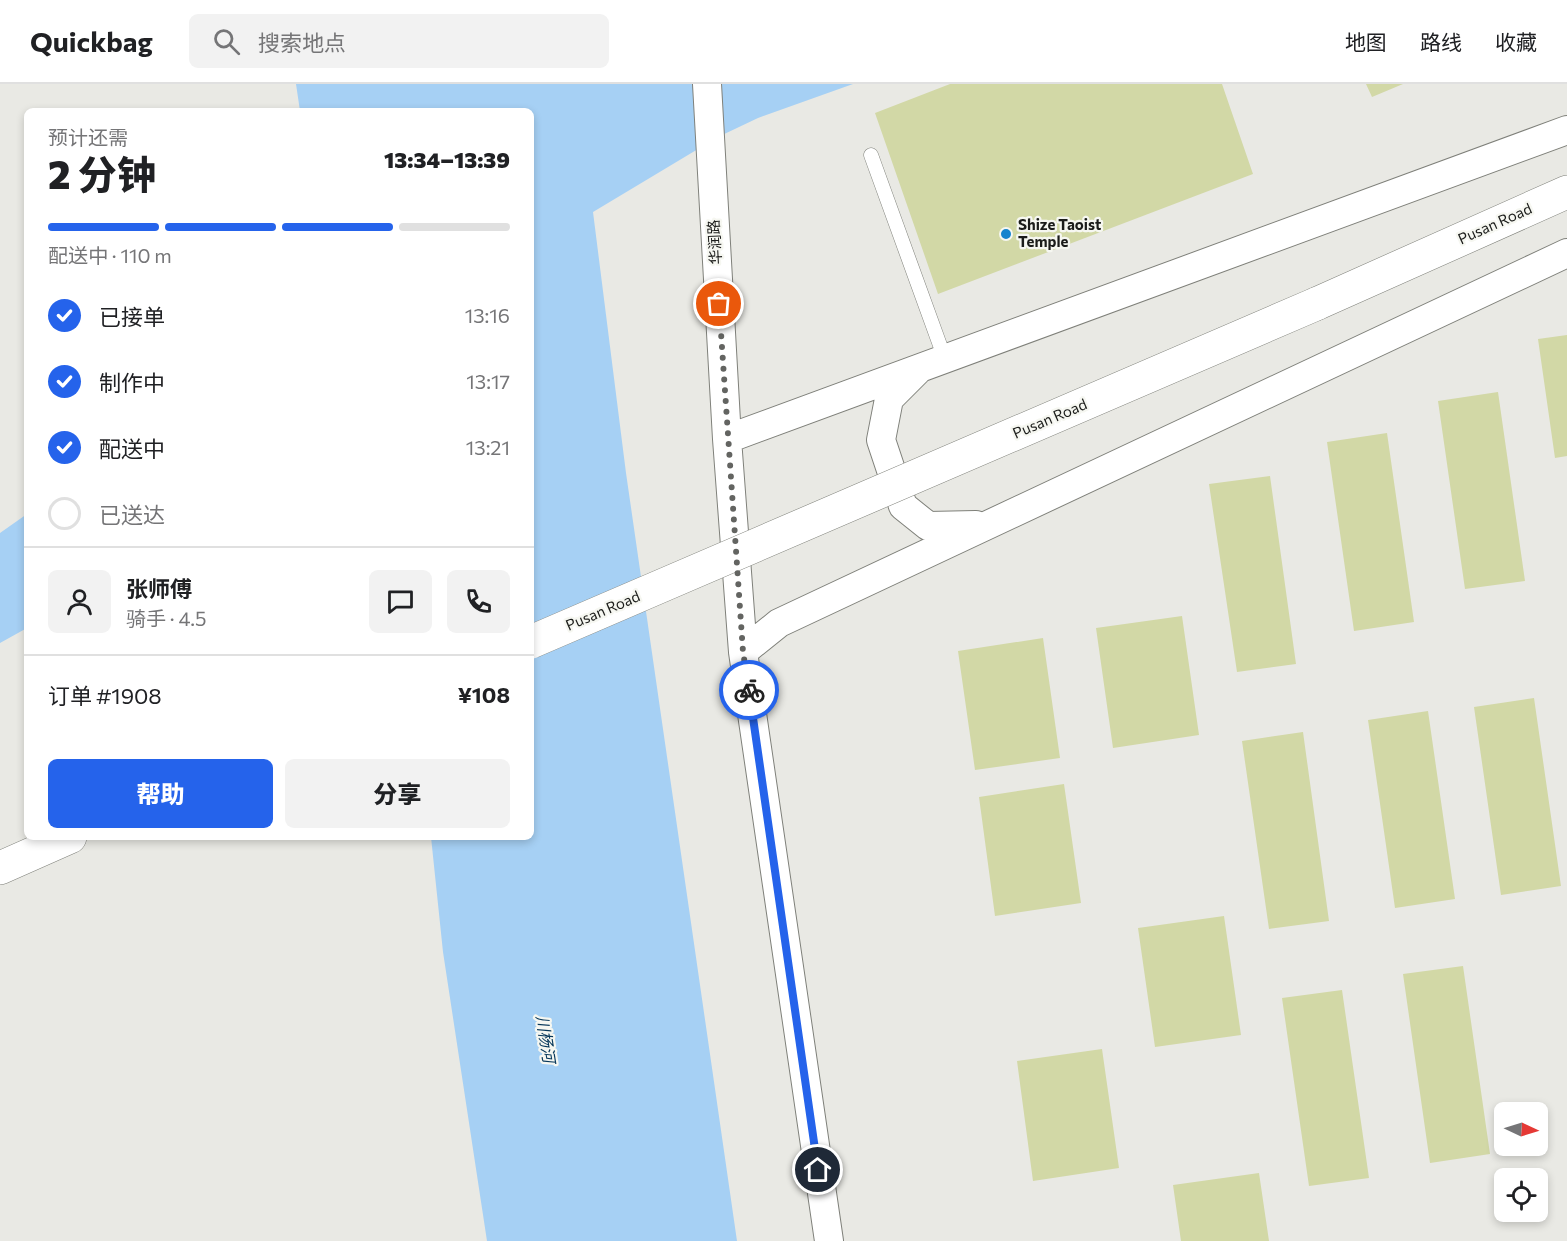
<!DOCTYPE html>
<html lang="zh">
<head>
<meta charset="utf-8">
<style>
  :root { --surface:#fff; --page:#f2f2f2; --text:#202124; --muted:#757577; --line:#e0e0e0; --accent:#2563eb }
  body { margin:0; font-family:Commissioner,"Noto Sans SC",sans-serif; background:var(--page); color:var(--text); height:100vh; display:flex; flex-direction:column; font-size:22px; white-space:nowrap }
  * { box-sizing:border-box; margin:0 }
  p { font-size:20px; color:var(--muted) }
  .icon { flex:none; width:33px; height:33px; fill:none; stroke:currentColor; stroke-width:2; stroke-linecap:round; stroke-linejoin:round }
  .map { position:relative; flex:1; overflow:hidden }
  .drawer { position:absolute; left:24px; top:24px; width:510px; height:732px; display:flex; flex-direction:column; background:var(--surface); border-radius:9px; box-shadow:0 3px 9px #0003 }
  .drawer>* { flex:none }
  .needle { width:39px; rotate:94deg }
  .tools { position:absolute; left:1494px; top:1018px; display:grid; gap:12px }
  .tools a { display:grid; place-items:center; width:54px; height:54px; border-radius:9px; background:var(--surface); box-shadow:0 3px 9px #0003; font-size:30px }
  .pin { position:absolute; display:grid; place-items:center; width:51px; height:51px; color:#fff; margin:-26px; border:3px solid #fff; border-radius:50%; box-shadow:0 2px 6px #0007 }
  .courier { position:absolute; display:grid; place-items:center; width:60px; height:60px; margin:-30px; border:4px solid #2563eb; border-radius:50%; background:#fff; color:#222; box-shadow:0 2px 8px #0007 }
  .summary em { font-style:normal; font-weight:800 }
  .summary div { display:flex; flex-direction:column-reverse }
  .summary { display:flex; align-items:center; justify-content:space-between; height:102px; padding:0 24px }
  h1 { font-size:39px; font-weight:800; line-height:45px }
  .bar { display:grid; grid-template-columns:repeat(4,1fr); gap:9px 6px; align-content:center; height:72px; padding:0 24px }
  .bar i { height:8px; border-radius:4px; background:var(--line) }
  .bar .on { background:var(--accent) }
  .bar p { grid-column:span 4 }
  .line { display:flex; align-items:center; gap:15px; padding:0 24px; border-top:2px solid var(--line) }
  .line div { flex:1 }
  .round { display:grid; place-items:center; flex:none; width:63px; height:63px; border-radius:9px; background:var(--page) }
  ol { padding:0 24px; list-style:none }
  li { display:flex; align-items:center; gap:18px; height:66px }
  li p { margin-inline-start:auto }
  li .icon { padding:6px; border-radius:50%; background:var(--accent); color:#fff; stroke-width:4 }
  li:last-child { color:var(--muted) }
  li i { width:33px; height:33px; border:3px solid var(--line); border-radius:50% }
  .button { display:flex; gap:12px; margin-top:auto; padding:12px 24px }
  .button a { flex:1; height:69px; border-radius:9px; background:var(--accent); color:#fff; font-size:24px; font-weight:800; line-height:69px; text-align:center }
  .button a+a { background:var(--page); color:var(--text) }
  header { display:flex; align-items:center; gap:36px; box-sizing:border-box; height:84px; padding:0 30px; background:var(--surface); border-bottom:2px solid var(--line) }
  header strong { font-size:28px }
  nav { display:flex; gap:33px; margin-inline-start:auto; font-size:21px }
  .search { width:420px; height:54px; background:var(--page); display:flex; align-items:center; gap:15px; box-sizing:border-box; padding:0 21px; border-radius:9px; color:var(--muted); font-size:22px }
  .map>svg:first-child { display:block }
  .water { fill:#a6d0f4 }
  .building { fill:#d2d8a6 }
  .lines { fill:none; stroke-linecap:round; stroke-linejoin:round }
  .service-casing { stroke:#7f807a; stroke-width:15 }
  .minor-casing { stroke:#7f807a; stroke-width:30 }
  .secondary-casing { stroke:#7f807a; stroke-width:34 }
  .service { stroke:#fff; stroke-width:14 }
  .minor { stroke:#fff; stroke-width:28 }
  .secondary { stroke:#fff; stroke-width:33 }
  .secondary-bridge-casing { stroke:#7f807a; stroke-width:34; stroke-linecap:butt }
  .secondary-bridge { stroke:#fff; stroke-width:33 }
  .done { stroke:#636461; stroke-width:6; stroke-dasharray:0 10.8 }
  .route { stroke:#2563eb; stroke-width:8 }
  .poi-dot { fill:#1684ce; stroke:#f6f7f1; stroke-width:2 }
  .labels { text-anchor:middle; stroke-width:4.5; stroke-linejoin:round; paint-order:stroke }
  .street-label { font-size:15px; fill:#1b1c1a; stroke:#f6f7f1 }
  .poi-label { font-size:15px; font-weight:bold; fill:#1b1c1a; stroke:#f6f7f1; text-anchor:start }
  .water-label { font-size:16px; font-style:italic; fill:#06375a; stroke:#f6f7f1 }
</style>
</head>
<body>
<header>
<strong>Quickbag</strong>
<div class="search"><svg class="icon" aria-label="search" viewBox="0 0 24 24"><circle cx="10" cy="10" r="6"/><path d="M15 15l6 6"/></svg>搜索地点</div>
<nav><a>地图</a><a>路线</a><a>收藏</a></nav>
</header>
<div class="map">
<svg width="1567" height="1157" viewBox="0 0 1567 1157">
  <rect width="100%" height="100%" fill="#e9e9e4"/>
  <path class="water" d="M296 0H853L758 34 718 53 593 128 626 389 737 1157H487L443 868 431 753H531V27H300Z
    M27 430V544L0 559V449Z"/>
  <path class="building" d="M950 0H1222L1253 90 938 210 875 29Z
    M1366 0H1403L1372 13Z
    M1567 251V372L1555 374 1538 255Z
    M1498 308 1525 497 1465 505 1438 317Z
    M1387 349 1414 538 1354 547 1327 358Z
    M1270 392 1296 580 1237 588 1209 400Z
    M1182 532 1199 651 1113 664 1096 544Z
    M1043 554 1060 674 975 686 958 567Z
    M1534 614 1561 802 1501 811 1474 623Z
    M1428 627 1455 815 1395 824 1368 636Z
    M1303 648 1329 837 1269 845 1242 657Z
    M1064 700 1081 819 995 832 979 713Z
    M1224 832 1241 951 1155 963 1138 844Z
    M1463 882 1490 1070 1430 1079 1403 890Z
    M1342 906 1369 1094 1309 1102 1282 914Z
    M1102 965 1119 1084 1033 1097 1017 977Z
    M1259 1089 1269 1157H1181L1173 1101Z"/>
  <g class="lines">
    <g class="service-casing">
      <path id="service" d="M871 71 945 275"/>
    </g>
    <g class="minor-casing">
      <path id="minor" d="M707 0 727 355 743 568 829 1157
        M917 287 889 315 881 356 903 422 928 442 976 441
        M727 355 1567 46
        M743 568 779 539 1567 169"/>
    </g>
    <g class="secondary-casing">
      <path id="secondary" d="M1316 220 1567 108
        M0 784 70 753"/>
    </g>
    <use href="#service" class="service"/>
    <use href="#minor" class="minor"/>
    <use href="#secondary" class="secondary"/>
    <g class="secondary-bridge-casing">
      <path id="secondary-bridge" d="M531 558 1316 220"/>
    </g>
    <use href="#secondary-bridge" class="secondary-bridge"/>
  </g>
  <g class="lines">
    <path class="done" d="M719 220 743 568 749 606"/>
    <path class="route" d="M749 606 818 1086"/>
  </g>
  <circle class="poi-dot" cx="1006" cy="150" r="6"/>
  <g class="labels">
    <g class="street-label">
      <text transform="translate(1495 140) rotate(-24)" y="5">Pusan Road</text>
      <text transform="translate(715 158) rotate(-93)" y="5">华润路</text>
      <text transform="translate(1050 335) rotate(-23)" y="5">Pusan Road</text>
      <text transform="translate(603 527) rotate(-23)" y="5">Pusan Road</text>
    </g>
    <g class="poi-label">
      <text x="1018" y="146">Shize Taoist<tspan x="1018" dy="17">Temple</tspan></text>
    </g>
    <g class="water-label">
      <text transform="translate(546 955) rotate(81)" y="6">川杨河</text>
    </g>
  </g>
</svg>
<div class="tools">
<a><svg class="needle" viewBox="-14 -14 28 28"><path d="M0-13l5 13h-10z" fill="#e53935"/><path d="M0 13l5-13h-10z" fill="#757577"/></svg></a>
<a><svg class="icon" aria-label="locate" viewBox="0 0 24 24"><circle cx="12" cy="12" r="6"/><path d="M12 2v4M12 18v4M2 12h4M18 12h4"/></svg></a>
</div>
<div class="pin" style="left:719px;top:220px;background:#ea580c"><svg class="icon" aria-label="bag" viewBox="0 0 24 24"><path d="M5 8h14l-1 12H6zM9 8a3 3 0 0 1 6 0"/></svg></div>
<div class="pin" style="left:818px;top:1086px;background:#1f2937"><svg class="icon" aria-label="home" viewBox="0 0 24 24"><path d="M3 11l9-7 9 7M6 9v11h12V9"/></svg></div>
<div class="courier" style="left:749px;top:606px"><svg class="icon" aria-label="bike" viewBox="0 0 24 24"><circle cx="6" cy="16" r="4"/><circle cx="18" cy="16" r="4"/><path d="M6 16l4-8h5l3 8M10 8l3 8H6M13 5h3"/></svg></div>
<section class="drawer">
<div class="summary"><div><h1>2 分钟</h1><p>预计还需</p></div><em>13:34–13:39</em></div>
<div class="bar"><i class="on"></i><i class="on"></i><i class="on"></i><i></i><p>配送中 · 110 m</p></div>
<ol>
<li><svg class="icon" aria-label="check" viewBox="0 0 24 24"><path d="M5 12l5 5 9-10"/></svg>已接单<p>13:16</p></li>
<li><svg class="icon" aria-label="check" viewBox="0 0 24 24"><path d="M5 12l5 5 9-10"/></svg>制作中<p>13:17</p></li>
<li><svg class="icon" aria-label="check" viewBox="0 0 24 24"><path d="M5 12l5 5 9-10"/></svg>配送中<p>13:21</p></li>
<li><i></i>已送达</li>
</ol>
<div class="line" style="height:108px"><a class="round"><svg class="icon" aria-label="person" viewBox="0 0 24 24"><circle cx="12" cy="8" r="4"/><path d="M4 21q1-7 8-7t8 7"/></svg></a><div><b>张师傅</b><p>骑手 · 4.5</p></div><a class="round"><svg class="icon" aria-label="chat" viewBox="0 0 24 24"><path d="M4 5h16v11H9l-5 4z"/></svg></a><a class="round"><svg class="icon" aria-label="phone" viewBox="0 0 24 24"><path d="M5 4h4l2 5-3 2q2 4 5 5l2-3 5 2v4C11 20 4 13 5 4z"/></svg></a></div>
<div class="line" style="height:78px"><div>订单 #1908</div><b>¥108</b></div>
<div class="button"><a>帮助</a><a>分享</a></div>
</section>
</div>
</body>
</html>
